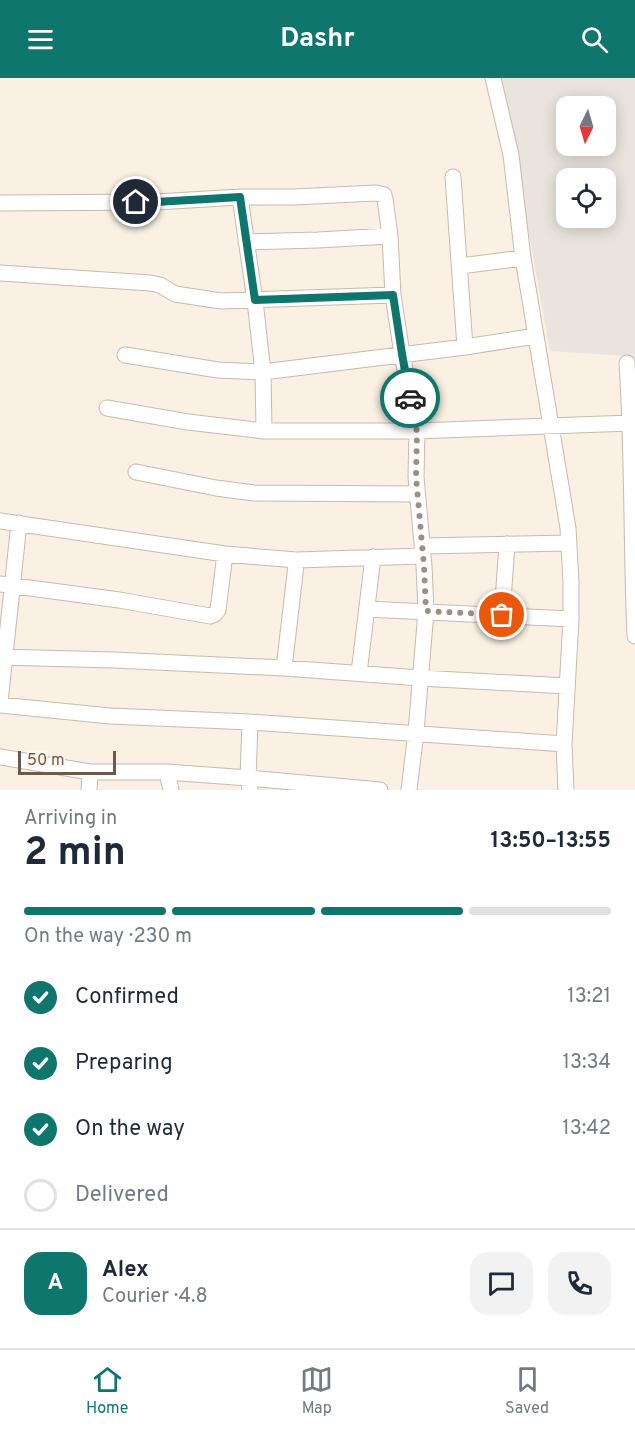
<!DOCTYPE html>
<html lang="en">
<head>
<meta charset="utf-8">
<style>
  :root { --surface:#fff; --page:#f2f2f3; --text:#1f2937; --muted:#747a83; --line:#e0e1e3; --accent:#0f766e }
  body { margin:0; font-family:Overpass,sans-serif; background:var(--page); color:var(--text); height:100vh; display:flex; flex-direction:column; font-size:22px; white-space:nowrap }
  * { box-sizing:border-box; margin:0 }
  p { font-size:20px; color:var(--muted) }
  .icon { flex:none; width:33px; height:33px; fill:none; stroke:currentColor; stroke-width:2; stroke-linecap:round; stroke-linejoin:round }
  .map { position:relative; height:712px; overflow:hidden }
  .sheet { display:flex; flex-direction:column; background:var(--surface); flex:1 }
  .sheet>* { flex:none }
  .needle { width:39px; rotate:185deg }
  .fabs { position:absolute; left:556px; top:18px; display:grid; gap:12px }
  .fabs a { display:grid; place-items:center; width:60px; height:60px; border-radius:12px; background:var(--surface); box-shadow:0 3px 15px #0003; font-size:30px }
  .scale { position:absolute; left:18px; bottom:15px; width:98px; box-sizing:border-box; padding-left:6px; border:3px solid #70594c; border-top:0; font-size:16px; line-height:21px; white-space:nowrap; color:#70594c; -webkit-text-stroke:4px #fdf6ea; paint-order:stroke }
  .pin { position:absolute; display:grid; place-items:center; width:51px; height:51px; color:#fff; margin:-26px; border:3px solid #fff; border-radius:50%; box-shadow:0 2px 6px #0007 }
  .courier { position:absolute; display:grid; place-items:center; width:60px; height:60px; margin:-30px; border:4px solid #0f766e; border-radius:50%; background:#fff; color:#222; box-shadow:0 2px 8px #0007 }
  .overview em { font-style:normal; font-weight:700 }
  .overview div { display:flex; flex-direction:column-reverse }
  .overview { display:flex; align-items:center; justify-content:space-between; height:102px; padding:0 24px }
  h1 { font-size:39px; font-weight:700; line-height:45px }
  .bar { display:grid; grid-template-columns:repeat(4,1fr); gap:9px 6px; align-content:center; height:72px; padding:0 24px }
  .bar i { height:8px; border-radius:4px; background:var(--line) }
  .bar .current { background:var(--accent) }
  .bar p { grid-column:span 4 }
  .line { display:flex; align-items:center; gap:15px; padding:0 24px; border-top:2px solid var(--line) }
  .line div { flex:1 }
  .round { display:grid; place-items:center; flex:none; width:63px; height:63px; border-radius:18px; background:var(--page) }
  ol { padding:0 24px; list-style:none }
  li { display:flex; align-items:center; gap:18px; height:66px }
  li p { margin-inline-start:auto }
  li .icon { padding:6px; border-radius:50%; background:var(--accent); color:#fff; stroke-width:4 }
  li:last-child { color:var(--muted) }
  li i { width:33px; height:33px; border:3px solid var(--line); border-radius:50% }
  header { display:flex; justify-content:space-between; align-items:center; height:78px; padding:0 24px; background:var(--accent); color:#fff; font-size:27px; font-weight:700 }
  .menu { display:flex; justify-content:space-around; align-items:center; height:84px; border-top:2px solid var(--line); background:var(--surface); font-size:16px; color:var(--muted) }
  .menu a { display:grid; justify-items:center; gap:3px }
  .menu .current { color:var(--accent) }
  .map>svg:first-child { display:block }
  .industrial { fill:#eae4de; fill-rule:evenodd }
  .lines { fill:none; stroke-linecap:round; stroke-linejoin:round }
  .minor-casing { stroke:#cab9ac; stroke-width:17 }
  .minor { stroke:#fff; stroke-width:15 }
  .done { stroke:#a08e81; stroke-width:6; stroke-dasharray:0 10.8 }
  .route { stroke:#0f766e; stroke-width:8 }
</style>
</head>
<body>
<header><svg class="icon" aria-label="menu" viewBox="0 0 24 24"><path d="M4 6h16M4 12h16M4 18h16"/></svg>Dashr<svg class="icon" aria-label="search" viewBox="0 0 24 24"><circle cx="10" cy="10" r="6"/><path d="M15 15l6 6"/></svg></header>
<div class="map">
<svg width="635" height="712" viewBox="0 0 635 712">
  <rect width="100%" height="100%" fill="#faf1e4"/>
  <path class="industrial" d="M501 0H635V280L627 278 550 273ZM567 28H606V68H567ZM567 100H606V140H567Z"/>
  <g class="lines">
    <g class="minor-casing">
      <path id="minor" d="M493 0 511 77 523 180 568 450 571 504V541L564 666 566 712
        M453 99 465 269
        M240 119 255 223 263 294 264 353
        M0 125 156 124 240 119H294L376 115 384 117 385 121 390 158 393 217 402 276 417 353 416 399 424 488 426 533 416 654 409 712
        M246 164 318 162 390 158
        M460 188 523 180
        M0 195 150 205 160 207 175 216 221 223 393 217
        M125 277 218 292 263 294 465 269 536 258
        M627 285C633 376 631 467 635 558
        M107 330 188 344 264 353H417L631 345
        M136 394 216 410 254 415 417 416
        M0 443 225 476 296 482 423 478
        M422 468 569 465
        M0 506 119 522 210 538 215 536 218 532 225 476
        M367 531 571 541
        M502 537 507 466
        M0 579 114 582 284 590 420 600 567 608
        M284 590 295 496 296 482
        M359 595 373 479
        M0 624 19 445
        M0 627 110 638 250 644 564 666
        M0 679 90 694H167L248 700 380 712
        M167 694 171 712
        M89 712 90 694
        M250 712 248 700 250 644"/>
    </g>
    <use href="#minor" class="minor"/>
  </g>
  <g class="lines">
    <path class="done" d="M410 320 417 354 416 399 424 488 426 533 502 537"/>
    <path class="route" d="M136 124H156L240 119 255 222 393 217 402 276 410 320"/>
  </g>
</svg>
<div class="fabs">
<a><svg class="needle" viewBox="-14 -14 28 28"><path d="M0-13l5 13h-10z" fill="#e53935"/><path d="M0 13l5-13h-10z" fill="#747a83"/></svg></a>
<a><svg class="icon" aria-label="locate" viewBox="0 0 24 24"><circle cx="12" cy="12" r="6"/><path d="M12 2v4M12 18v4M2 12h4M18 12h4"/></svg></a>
</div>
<div class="scale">50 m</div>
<div class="pin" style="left:502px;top:537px;background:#ea580c"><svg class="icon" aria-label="bag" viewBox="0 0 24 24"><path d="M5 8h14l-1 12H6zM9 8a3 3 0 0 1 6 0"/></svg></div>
<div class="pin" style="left:136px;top:124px;background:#1f2937"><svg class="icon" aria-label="home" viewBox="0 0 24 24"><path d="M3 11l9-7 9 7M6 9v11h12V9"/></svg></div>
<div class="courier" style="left:410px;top:320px"><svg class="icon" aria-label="car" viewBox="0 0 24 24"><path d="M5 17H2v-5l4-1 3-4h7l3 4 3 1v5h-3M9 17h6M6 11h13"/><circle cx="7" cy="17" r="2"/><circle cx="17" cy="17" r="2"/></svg></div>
</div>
<section class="sheet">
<div class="overview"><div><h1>2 min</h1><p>Arriving in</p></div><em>13:50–13:55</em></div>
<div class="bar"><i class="current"></i><i class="current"></i><i class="current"></i><i></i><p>On the way · 230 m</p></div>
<ol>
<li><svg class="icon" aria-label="check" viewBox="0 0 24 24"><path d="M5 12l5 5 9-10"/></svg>Confirmed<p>13:21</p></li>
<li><svg class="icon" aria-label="check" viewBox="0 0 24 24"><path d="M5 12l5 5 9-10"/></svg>Preparing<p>13:34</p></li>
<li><svg class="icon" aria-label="check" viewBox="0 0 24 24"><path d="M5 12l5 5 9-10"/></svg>On the way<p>13:42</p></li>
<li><i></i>Delivered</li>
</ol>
<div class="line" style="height:108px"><b class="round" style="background:var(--accent);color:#fff">A</b><div><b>Alex</b><p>Courier · 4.8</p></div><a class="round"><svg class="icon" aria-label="chat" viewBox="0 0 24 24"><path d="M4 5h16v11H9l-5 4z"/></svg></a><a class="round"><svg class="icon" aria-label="phone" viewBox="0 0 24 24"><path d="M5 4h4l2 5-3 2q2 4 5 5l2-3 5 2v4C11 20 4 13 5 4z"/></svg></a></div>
</section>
<nav class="menu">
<a class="current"><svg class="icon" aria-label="home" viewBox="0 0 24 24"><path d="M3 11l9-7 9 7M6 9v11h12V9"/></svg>Home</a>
<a><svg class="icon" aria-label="map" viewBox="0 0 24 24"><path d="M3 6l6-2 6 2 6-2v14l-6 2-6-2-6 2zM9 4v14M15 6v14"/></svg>Map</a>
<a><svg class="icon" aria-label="saved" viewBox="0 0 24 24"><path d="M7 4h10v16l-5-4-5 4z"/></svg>Saved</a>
</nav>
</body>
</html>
